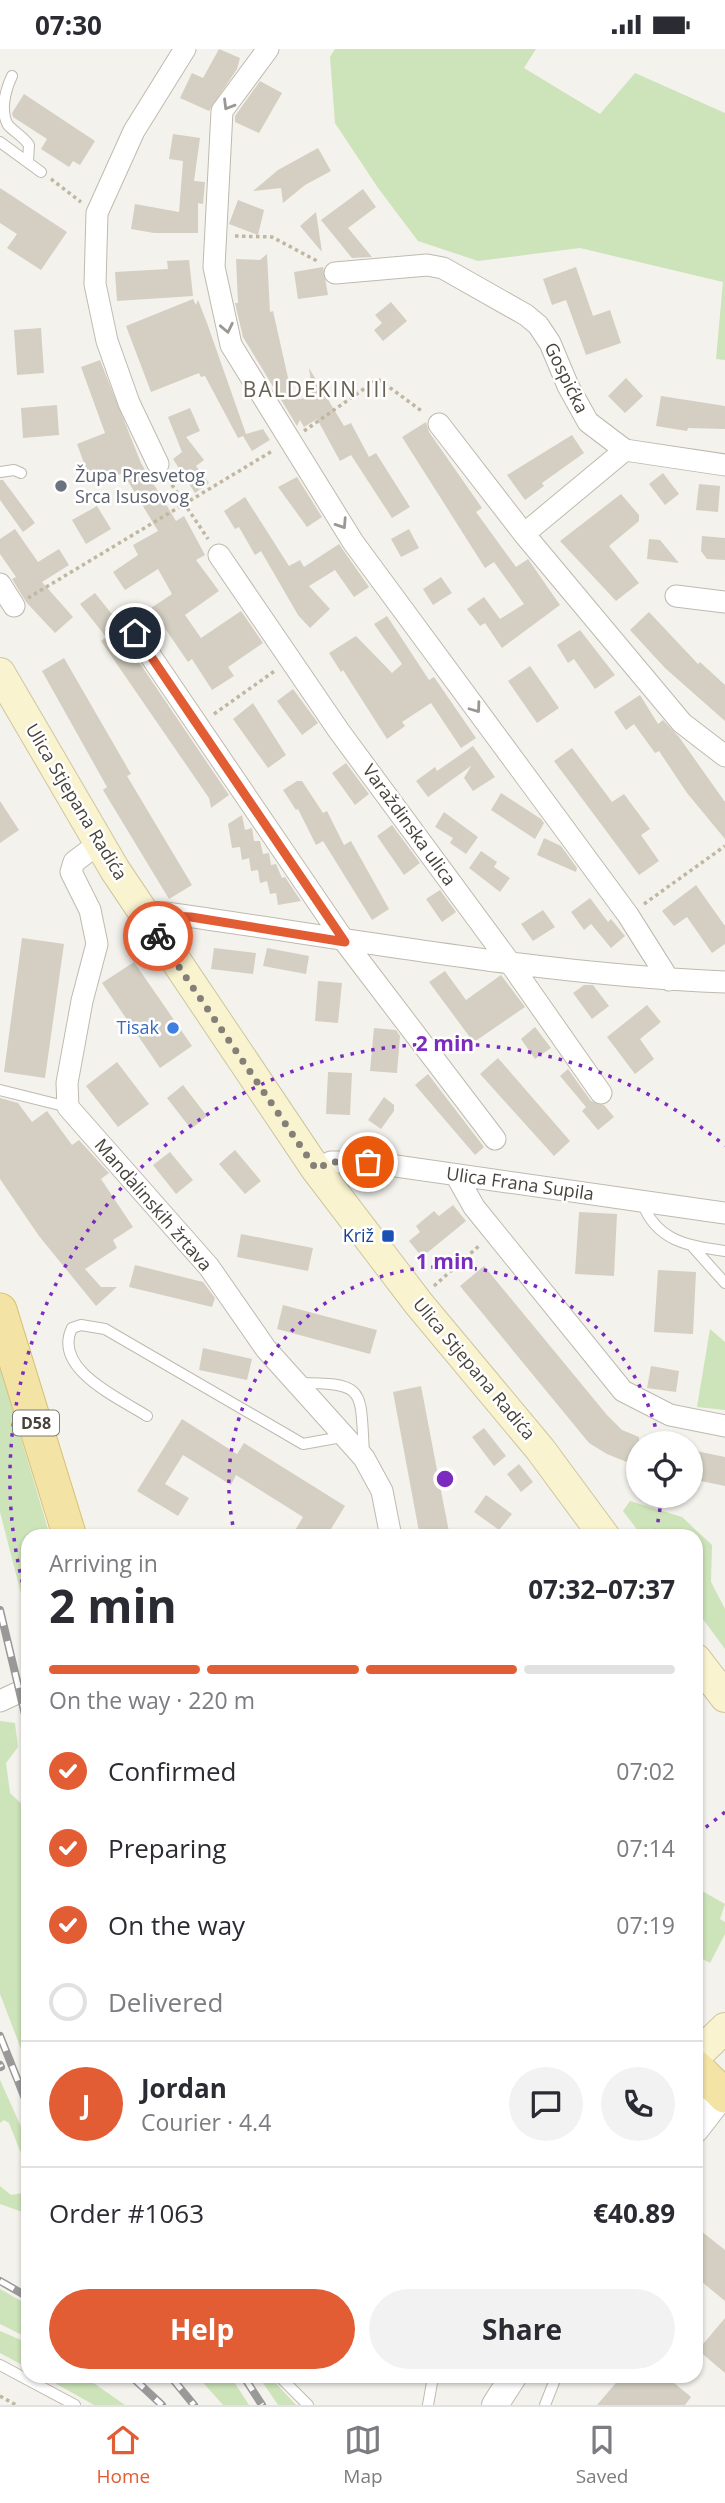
<!DOCTYPE html>
<html lang="en">
<head>
<meta charset="utf-8">
<style>
  :root { --surface:#fff; --page:#f2f2f3; --text:#2b2b33; --muted:#7c7c81; --line:#e1e1e2; --accent:#e25c34 }
  body { margin:0; font-family:"Open Sans",sans-serif; background:var(--page); color:var(--text); height:100vh; display:flex; flex-direction:column; font-size:26px; white-space:nowrap }
  * { box-sizing:border-box; margin:0 }
  p { font-size:23px; color:var(--muted) }
  .icon { flex:none; width:38px; height:38px; fill:none; stroke:currentColor; stroke-width:2; stroke-linecap:round; stroke-linejoin:round }
  .map { position:relative; flex:1; overflow:hidden }
  .side { position:absolute; left:21px; top:1480px; width:682px; height:854px; display:flex; flex-direction:column; background:var(--surface); border-radius:21px; box-shadow:0 2px 5px #0004 }
  .side>* { flex:none }
  .buttons { position:absolute; left:626px; top:1382px; display:grid; gap:14px }
  .buttons a { display:grid; place-items:center; width:77px; height:77px; border-radius:50%; background:var(--surface); box-shadow:0 2px 5px #0004; font-size:35px }
  .pin { position:absolute; display:grid; place-items:center; width:60px; height:60px; color:#fff; margin:-30px; border:4px solid #fff; border-radius:50%; box-shadow:0 2px 7px #0007 }
  .courier { position:absolute; display:grid; place-items:center; width:70px; height:70px; margin:-35px; border:5px solid #e25c34; border-radius:50%; background:#fff; color:#222; box-shadow:0 2px 9px #0007 }
  .overview em { font-style:normal; font-weight:700 }
  .overview div { display:flex; flex-direction:column-reverse }
  .overview { display:flex; align-items:center; justify-content:space-between; height:119px; padding:0 28px }
  h1 { font-size:46px; font-weight:700; line-height:52px }
  .bar { display:grid; grid-template-columns:repeat(4,1fr); gap:10px 7px; align-content:center; height:84px; padding:0 28px }
  .bar i { height:9px; border-radius:5px; background:var(--line) }
  .bar .current { background:var(--accent) }
  .bar p { grid-column:span 4 }
  .line { display:flex; align-items:center; gap:18px; padding:0 28px; border-top:2px solid var(--line) }
  .line div { flex:1 }
  .round { display:grid; place-items:center; flex:none; width:74px; height:74px; border-radius:37px; background:var(--page) }
  ol { padding:0 28px; list-style:none }
  li { display:flex; align-items:center; gap:21px; height:77px }
  li p { margin-inline-start:auto }
  li .icon { padding:7px; border-radius:50%; background:var(--accent); color:#fff; stroke-width:4 }
  li:last-child { color:var(--muted) }
  li i { width:38px; height:38px; border:4px solid var(--line); border-radius:50% }
  .primary-button { display:flex; gap:14px; margin-top:auto; padding:14px 28px }
  .primary-button a { flex:1; height:80px; border-radius:42px; background:var(--accent); color:#fff; font-size:28px; font-weight:700; line-height:80px; text-align:center }
  .primary-button a+a { background:var(--page); color:var(--text) }
  .status { display:flex; justify-content:space-between; align-items:center; height:49px; padding:0 35px; background:var(--surface); direction:ltr }
  .status svg { height:19px; fill:currentColor }
  .tab-bar { display:flex; justify-content:space-around; align-items:center; height:98px; border-top:2px solid var(--line); background:var(--surface); font-size:19px; color:var(--muted) }
  .tab-bar a { display:grid; justify-items:center; gap:4px }
  .tab-bar .current { color:var(--accent) }
  .map>svg:first-child { display:block }
  .green { fill:#cde3b9 }
  .building { fill:#d4cfc2 }
  .lines { fill:none; stroke-linecap:round; stroke-linejoin:round }
  .service-casing { stroke:#bfbaaf; stroke-width:12 }
  .minor-casing { stroke:#bfbaaf; stroke-width:23 }
  .tertiary-casing { stroke:#bfbaaf; stroke-width:28 }
  .secondary-casing { stroke:#cec6a0; stroke-width:32 }
  .primary-casing { stroke:#d7c276; stroke-width:35 }
  .path { stroke:#bfb7a2; stroke-width:3.5; stroke-dasharray:3.5 3.5; stroke-linecap:butt }
  .service { stroke:#fff; stroke-width:10 }
  .minor { stroke:#fff; stroke-width:21 }
  .tertiary { stroke:#fff; stroke-width:26 }
  .secondary { stroke:#f9f3d0; stroke-width:30 }
  .primary { stroke:#f3e3a5; stroke-width:33 }
  .rail-casing { stroke:#999; stroke-width:8 }
  .rail { stroke:#fff; stroke-width:5; stroke-dasharray:16; stroke-linecap:butt }
  .oneway { stroke:#9a9893 }
  .done { stroke:#848078; stroke-width:7; stroke-dasharray:0 12.6 }
  .route { stroke:#e25c34; stroke-width:9 }
  .ring { fill:none; stroke:#7b2cbf; stroke-width:3.5; stroke-dasharray:3.5 7 }
  .worship-dot { fill:#6b7280; stroke:#fff; stroke-width:2.5 }
  .shop-dot { fill:#3f7fe0; stroke:#fff; stroke-width:2.5 }
  .transit-dot { fill:#1a4fb4; stroke:#fff; stroke-width:2.5 }
  .labels { text-anchor:middle; stroke-width:5; stroke-linejoin:round; paint-order:stroke }
  .shield { fill:#fff; stroke:#7f7b75; stroke-width:2 }
  .shield-label { font-size:16px; font-weight:bold; fill:#48433a }
  .street-label { font-size:18px; fill:#48433a; stroke:#fff }
  .worship-label { font-size:18px; fill:#5b616d; stroke:#fff; text-anchor:start }
  .shop-label { font-size:18px; fill:#366cbe; stroke:#fff; text-anchor:end }
  .transit-label { font-size:18px; fill:#164399; stroke:#fff; text-anchor:end }
  .quarter-label { font-size:21px; letter-spacing:2px; fill:#696252; stroke:#fff }
  .centre { fill:#7b2cbf; stroke:#fff; stroke-width:3.5 }
  .ring-label { font-size:21px; text-anchor:middle; font-weight:bold; fill:#7b2cbf; stroke:#fff; stroke-width:5; stroke-linejoin:round; paint-order:stroke }
</style>
</head>
<body>
<div class="status"><b>07:30</b><svg viewBox="0 0 49 12"><path d="M0 12V9h3v3zM5 12V6h3v6zM10 12V3h3v9zM15 12V0h3v12zM26 1h20v11H26zM47 4h2v5h-2z"/></svg></div>
<div class="map">
<svg width="725" height="2356" viewBox="0 0 725 2356">
  <rect width="100%" height="100%" fill="#f4f2ec"/>
  <path class="green" d="M335 0H536L524 19 600 65 635 24 725 64V311L716 310 723 233 580 199 478 212 418 192 378 139 335 74 330 8Z
    M710 1280 725 1293V1361L697 1358Z
    M0 1318 50 1487 28 1488V1572L0 1463Z
    M630 1452 682 1468 712 1496 711 1533 725 1560V1600L697 1562 696 1488 642 1487 623 1462Z
    M0 1672 15 1674 18 1698 6 1714 10 1744 28 1761 21 1787 28 1800V2018L0 1945Z
    M697 1839 725 1855 720 1870 725 1873V1885L710 1914 699 1908 697 1911Z
    M0 2031 28 2093V2122L9 2074 4 2071 0 2074Z
    M0 2137 11 2146 28 2143V2165L0 2155Z
    M0 2240 28 2256V2289L0 2275Z
    M0 2282 28 2294V2319L0 2304Z
    M44 2328H85L125 2356H94Z
    M198 2328H231L249 2356H223Z
    M259 2328H270L296 2356H278Z"/>
  <path class="building" d="M219 0 240 9 237 20 209 62 180 49 192 24 203 29Z
    M260 32 282 44 259 84 235 73V67Z
    M24 45 95 92 80 116 73 112 69 118 41 100 47 90 13 68 12 64Z
    M173 85 200 89 194 132 205 133 203 155 198 154V184H154L131 180 135 155 179 163 183 112 169 110Z
    M318 99 331 122 305 136 283 154 281 139 253 142 278 121Z
    M0 139 67 183 41 221 7 199 17 185 0 174Z
    M363 140 376 158 348 179 372 208 352 209 321 171Z
    M238 151 264 161 258 186 229 175Z
    M316 163 322 203 300 177Z
    M267 205 270 263 273 262 293 351 313 348 309 319 344 377 351 374 369 408 376 404 410 458 392 469 351 406 340 412 317 370 304 378 300 371 297 377 243 288 235 254H238L236 210 260 211Z
    M189 211 193 247 117 252 115 223 168 220 167 212Z
    M323 218 328 246 298 250 294 223Z
    M576 218 593 267 610 261 621 294 586 306 566 251 552 256 543 230Z
    M193 250 196 256 198 251 207 274 246 385 263 380 270 391 252 402 243 387 238 389 205 327 201 328 199 324 151 343 126 277Z
    M391 253 407 272 383 292 374 281 382 274 375 266Z
    M41 279 44 324 17 326 14 281Z
    M100 311 141 414 176 472 184 467 205 506 196 511 219 542 185 566 201 589 241 562 263 594 228 618 234 627 212 641 192 610 188 613 151 559 172 545 158 520 125 541 113 523 138 506 133 496 158 482 123 424 92 436 77 395 105 384 81 318Z
    M626 329 643 347 625 364 608 347Z
    M661 347 725 357V380L688 379 687 382 656 377Z
    M57 356 59 386 23 389 21 359Z
    M190 359 200 382 186 388 204 411 196 417 209 434 195 444 173 410 182 403 168 368Z
    M426 373 429 383 482 459 476 463 516 518 528 510 560 556 502 599 485 574 480 577 467 560 484 548 500 570 524 555 494 513 485 519 402 388Z
    M572 386 584 404 542 434 544 437 525 451 507 426Z
    M663 424 679 445 665 456 649 435Z
    M297 428 322 468 307 478 278 438Z
    M0 431H3L35 474 23 483 0 451Z
    M699 435 720 437 718 463 696 461Z
    M621 445 639 466V472L609 497 639 534 616 552 560 492Z
    M245 448 289 517 300 511 304 518 339 495 369 538 354 548 335 521 309 537 330 560 310 579 298 566 261 502 255 506 239 478 235 480 224 462Z
    M97 457 111 480 86 495 72 471Z
    M15 480 38 513 59 500 69 516 42 533 73 568 55 584 26 553 12 530 16 528 0 505V490Z
    M409 480 419 499 401 508 391 490Z
    M702 487 725 489V511L707 510 701 502Z
    M649 490 660 491 679 514 647 510Z
    M441 528 452 544 433 556 423 540Z
    M95 544 119 574 116 577 124 591 229 746 211 759 209 749 101 592 106 588 80 555Z
    M649 563 698 615 700 613 725 636V672L665 619 630 581Z
    M387 567 429 631 434 628 476 689 461 699 431 654 402 673 405 677 387 690 343 621 341 623 329 604 356 587 392 624 402 615 374 575Z
    M580 581 615 626 595 640 574 610 568 614 557 596Z
    M64 609 131 725 127 727 192 836 169 850 103 741 107 738 42 622Z
    M530 617 559 659 537 674 508 632Z
    M293 640 318 674 302 686 277 652Z
    M640 646 658 675 663 671 679 688 725 753V790L687 744 659 702 655 704 634 675 626 681 614 663Z
    M253 654 286 706 268 719 233 670Z
    M473 697 495 728 473 742 464 729 471 717 428 748 416 732 435 718 437 722Z
    M572 699 612 753 624 745 650 780 641 786 659 812 639 826 554 712Z
    M346 714 369 745 355 756 332 724Z
    M297 732H302L323 764 327 762 344 796 351 792 389 860 372 871 323 792 316 796 298 760 296 761 283 741Z
    M501 744 541 770 544 774 535 790 491 761Z
    M0 752 19 781 0 794Z
    M444 763 478 788 466 805 450 794 453 789 435 778Z
    M242 766 245 781 252 779 254 792H260L263 805 269 804 271 816 276 815 282 829 285 828 301 852 278 856 276 844 270 845 267 832 260 834 258 821 251 822 249 809 242 811 240 798 232 799 228 775Z
    M392 776 420 814 404 826 377 787Z
    M544 789 561 797 577 819 576 823 537 806Z
    M481 802 497 813 494 818 510 829 500 843 469 819Z
    M696 836 725 877V895L712 904 687 868 674 877 662 862Z
    M440 841 456 863 442 873 426 850Z
    M590 849 608 873 611 870 625 887 611 899 591 875 584 881 571 863Z
    M543 861 555 878 533 892 521 875Z
    M22 889 64 895 45 1029 4 1023Z
    M214 899 256 904 253 925 211 920Z
    M267 899 309 907 306 925 263 917Z
    M134 913 192 997 160 1019 102 934Z
    M445 922 466 951 501 926 525 958 477 991H472L429 933Z
    M318 932 342 934 338 974 315 972Z
    M584 936H593L609 957 592 970 573 944Z
    M647 956 661 973 640 990 654 1010 635 1025 607 988Z
    M535 978 551 999 535 1010 521 990Z
    M374 979 396 981 400 987 397 1024 370 1022Z
    M498 1009 570 1092 554 1107 480 1025Z
    M117 1013 149 1055 118 1078 86 1037Z
    M568 1020 591 1052 604 1056 614 1068 598 1081 582 1062 586 1058 560 1027Z
    M328 1023 352 1024 350 1066 326 1065Z
    M428 1025 484 1098 475 1106 415 1036Z
    M183 1036 207 1067 191 1080 167 1049Z
    M384 1048 394 1056V1062L381 1080 368 1071Z
    M0 1049 18 1054 32 1073 47 1062 72 1096 79 1091 109 1124 101 1130 133 1178 113 1191 117 1199 85 1220 101 1238H117L96 1257 39 1187 0 1130Z
    M235 1101 261 1132 245 1145 219 1115Z
    M170 1103 193 1131 176 1145 153 1116Z
    M453 1156 466 1172 422 1208 409 1192 420 1183 416 1177 434 1162 439 1167Z
    M579 1163 617 1165 614 1227 575 1225Z
    M241 1185 313 1199 308 1222 237 1208Z
    M135 1216 203 1233 215 1249 212 1258 129 1238Z
    M484 1217 607 1366 622 1381 639 1388V1418L607 1405 589 1394 460 1237Z
    M658 1221 696 1223 693 1285 654 1283Z
    M283 1256 377 1281 370 1305 277 1280Z
    M203 1299 252 1310 247 1331 199 1321Z
    M651 1317 679 1322 676 1343 647 1339Z
    M421 1337 437 1421 450 1488H420L393 1343Z
    M182 1370 237 1405 244 1394 345 1457 326 1488H291L303 1468 236 1426 231 1436 183 1406 165 1435 189 1449 178 1467 137 1442Z
    M484 1379 506 1407 494 1417 472 1388Z
    M691 1401 725 1408V1437L691 1430Z
    M519 1415 533 1433 521 1443 507 1425Z
    M486 1446 512 1465 499 1481 474 1463Z
    M696 2178 725 2201V2252L696 2228Z
    M725 2269V2324L698 2301Z
    M621 2328H667L691 2348 685 2356H597Z"/>
  <g class="lines">
    <g class="service-casing">
      <path id="service" d="M12 27C5 42 0 62 8 76 14 83 23 87 29 96L28 112
        M0 93 41 123
        M0 423 14 421 21 424
        M0 1041 68 1058
        M642 1153C656 1192 688 1197 725 1202
        M692 1197 725 1234
        M298 1334C367 1334 360 1340 364 1404
        M147 1367C119 1349 52 1320 72 1279L81 1276 105 1280 303 1395 347 1387
        M0 2316 75 2356
        M280 2328 308 2356
        M428 2356 433 2328
        M545 2356 556 2328"/>
    </g>
    <g class="minor-casing">
      <path id="minor" d="M268 0 222 62 214 218 231 296 353 493 628 866 669 931
        M335 224 427 216 443 219 526 266 538 276 550 294 568 337 588 373 625 401 725 416
        M439 375 524 485 682 674 725 707
        M158 415 129 354 107 292 95 235 97 164 134 82 185 0
        M524 485 625 401
        M219 506 339 682 510 914 601 1044
        M0 535 14 557
        M676 547 725 553
        M135 584 345 893 495 1090
        M98 795 74 813 71 823 90 861 97 895 82 952 67 1034 68 1058 209 1218 266 1300 364 1409 382 1442 391 1488
        M144 866 166 864C352 890 537 925 725 933
        M316 1120 331 1113H368L725 1164
        M456 1126 474 1158 623 1342 670 1366 725 1377
        M0 1652 28 1639"/>
    </g>
    <g class="tertiary-casing">
      <path id="tertiary" d="M696 2080 723 2045
        M495 2356 513 2328"/>
    </g>
    <g class="secondary-casing">
      <path id="secondary" d="M0 624 115 821 316 1120 419 1255 540 1400 605 1488
        M696 1610 725 1648
        M696 2007 725 1979"/>
    </g>
    <g class="primary-casing">
      <path id="primary" d="M0 1261 70 1488
        M696 2018 725 2047"/>
    </g>
    <path class="path" d="M51 130 81 153
      M235 187 272 188 319 213
      M304 382 378 330 423 363
      M168 430 208 490
      M28 549 274 401
      M214 665 276 621
      M644 855 725 797
      M434 1237 480 1196
      M0 2347 16 2356"/>
    <use href="#service" class="service"/>
    <use href="#minor" class="minor"/>
    <use href="#tertiary" class="tertiary"/>
    <use href="#secondary" class="secondary"/>
    <use href="#primary" class="primary"/>
    <g class="rail-casing">
      <path id="rail" d="M0 1561 28 1678
        M0 1987 28 2057
        M0 2016 1 2018
        M0 2232 28 2248
        M132 2328 162 2356
        M171 2328 194 2356
        M244 2328 262 2356"/>
    </g>
    <use href="#rail" class="rail"/>
  </g>
  <defs><path id="oneway-chevron" d="M-2-3.5L2.5 0L-2 3.5" fill="none" stroke-width="1.6" stroke-linecap="round" stroke-linejoin="round" transform="scale(1.75)"/></defs>
  <g class="oneway">
    <use href="#oneway-chevron" transform="translate(228 56) rotate(121)"/>
    <use href="#oneway-chevron" transform="translate(227 279) rotate(78)"/>
    <use href="#oneway-chevron" transform="translate(342 475) rotate(57)"/>
    <use href="#oneway-chevron" transform="translate(476 659) rotate(54)"/>
  </g>
  <g class="lines">
    <path class="done" d="M158 887 316 1120 331 1113H368"/>
    <path class="route" d="M135 584 345 893 191 868 144 866 158 887"/>
  </g>
  <g class="ring">
    <path d="M661 1449A217 217 0 0 1 655 1486M235 1486A217 217 0 1 1 659 1394"/>
    <path d="M725 1763A435 435 0 0 1 698 1784M28 1554A435 435 0 0 1 725 1097"/>
  </g>
  <circle class="worship-dot" cx="61" cy="437" r="7"/>
  <circle class="shop-dot" cx="173" cy="979" r="7"/>
  <rect class="transit-dot" x="381" y="1180" width="14" height="14" rx="3.5"/>
  <g class="labels">
    <rect class="shield" x="13" y="1361.5" width="46" height="25" rx="5"/>
    <g class="shield-label">
      <text x="36" y="1380">D58</text>
    </g>
    <g class="street-label">
      <text transform="translate(566 329) rotate(64)" y="6">Gospićka</text>
      <text transform="translate(76 753) rotate(59)" y="6">Ulica Stjepana Radića</text>
      <text transform="translate(409 776) rotate(54)" y="6">Varaždinska ulica</text>
      <text transform="translate(520 1135) rotate(8)" y="6">Ulica Frana Supila</text>
      <text transform="translate(153 1156) rotate(49)" y="6">Mandalinskih žrtava</text>
      <text transform="translate(474 1320) rotate(50)" y="6">Ulica Stjepana Radića</text>
    </g>
    <g class="worship-label">
      <text x="75" y="433">Župa Presvetog<tspan x="75" dy="21">Srca Isusovog</tspan></text>
    </g>
    <g class="shop-label">
      <text x="159" y="985">Tisak</text>
    </g>
    <g class="transit-label">
      <text x="374" y="1193">Križ</text>
    </g>
    <g class="quarter-label">
      <text x="316" y="348">BALDEKIN III</text>
    </g>
  </g>
  <circle cx="445" cy="1430" r="10" class="centre"/>
  <g class="ring-label">
    <text x="445" y="1002">2 min</text>
    <text x="445" y="1220">1 min</text>
  </g>
</svg>
<div class="buttons">
<a><svg class="icon" aria-label="locate" viewBox="0 0 24 24"><circle cx="12" cy="12" r="6"/><path d="M12 2v4M12 18v4M2 12h4M18 12h4"/></svg></a>
</div>
<div class="pin" style="left:368px;top:1113px;background:#ea580c"><svg class="icon" aria-label="bag" viewBox="0 0 24 24"><path d="M5 8h14l-1 12H6zM9 8a3 3 0 0 1 6 0"/></svg></div>
<div class="pin" style="left:135px;top:584px;background:#1f2937"><svg class="icon" aria-label="home" viewBox="0 0 24 24"><path d="M3 11l9-7 9 7M6 9v11h12V9"/></svg></div>
<div class="courier" style="left:158px;top:887px"><svg class="icon" aria-label="bike" viewBox="0 0 24 24"><circle cx="6" cy="16" r="4"/><circle cx="18" cy="16" r="4"/><path d="M6 16l4-8h5l3 8M10 8l3 8H6M13 5h3"/></svg></div>
<section class="side">
<div class="overview"><div><h1>2 min</h1><p>Arriving in</p></div><em>07:32–07:37</em></div>
<div class="bar"><i class="current"></i><i class="current"></i><i class="current"></i><i></i><p>On the way · 220 m</p></div>
<ol>
<li><svg class="icon" aria-label="check" viewBox="0 0 24 24"><path d="M5 12l5 5 9-10"/></svg>Confirmed<p>07:02</p></li>
<li><svg class="icon" aria-label="check" viewBox="0 0 24 24"><path d="M5 12l5 5 9-10"/></svg>Preparing<p>07:14</p></li>
<li><svg class="icon" aria-label="check" viewBox="0 0 24 24"><path d="M5 12l5 5 9-10"/></svg>On the way<p>07:19</p></li>
<li><i></i>Delivered</li>
</ol>
<div class="line" style="height:126px"><b class="round" style="background:var(--accent);color:#fff">J</b><div><b>Jordan</b><p>Courier · 4.4</p></div><a class="round"><svg class="icon" aria-label="chat" viewBox="0 0 24 24"><path d="M4 5h16v11H9l-5 4z"/></svg></a><a class="round"><svg class="icon" aria-label="phone" viewBox="0 0 24 24"><path d="M5 4h4l2 5-3 2q2 4 5 5l2-3 5 2v4C11 20 4 13 5 4z"/></svg></a></div>
<div class="line" style="height:91px"><div>Order #1063</div><b>€40.89</b></div>
<div class="primary-button"><a>Help</a><a>Share</a></div>
</section>
</div>
<nav class="tab-bar">
<a class="current"><svg class="icon" aria-label="home" viewBox="0 0 24 24"><path d="M3 11l9-7 9 7M6 9v11h12V9"/></svg>Home</a>
<a><svg class="icon" aria-label="map" viewBox="0 0 24 24"><path d="M3 6l6-2 6 2 6-2v14l-6 2-6-2-6 2zM9 4v14M15 6v14"/></svg>Map</a>
<a><svg class="icon" aria-label="saved" viewBox="0 0 24 24"><path d="M7 4h10v16l-5-4-5 4z"/></svg>Saved</a>
</nav>
</body>
</html>
